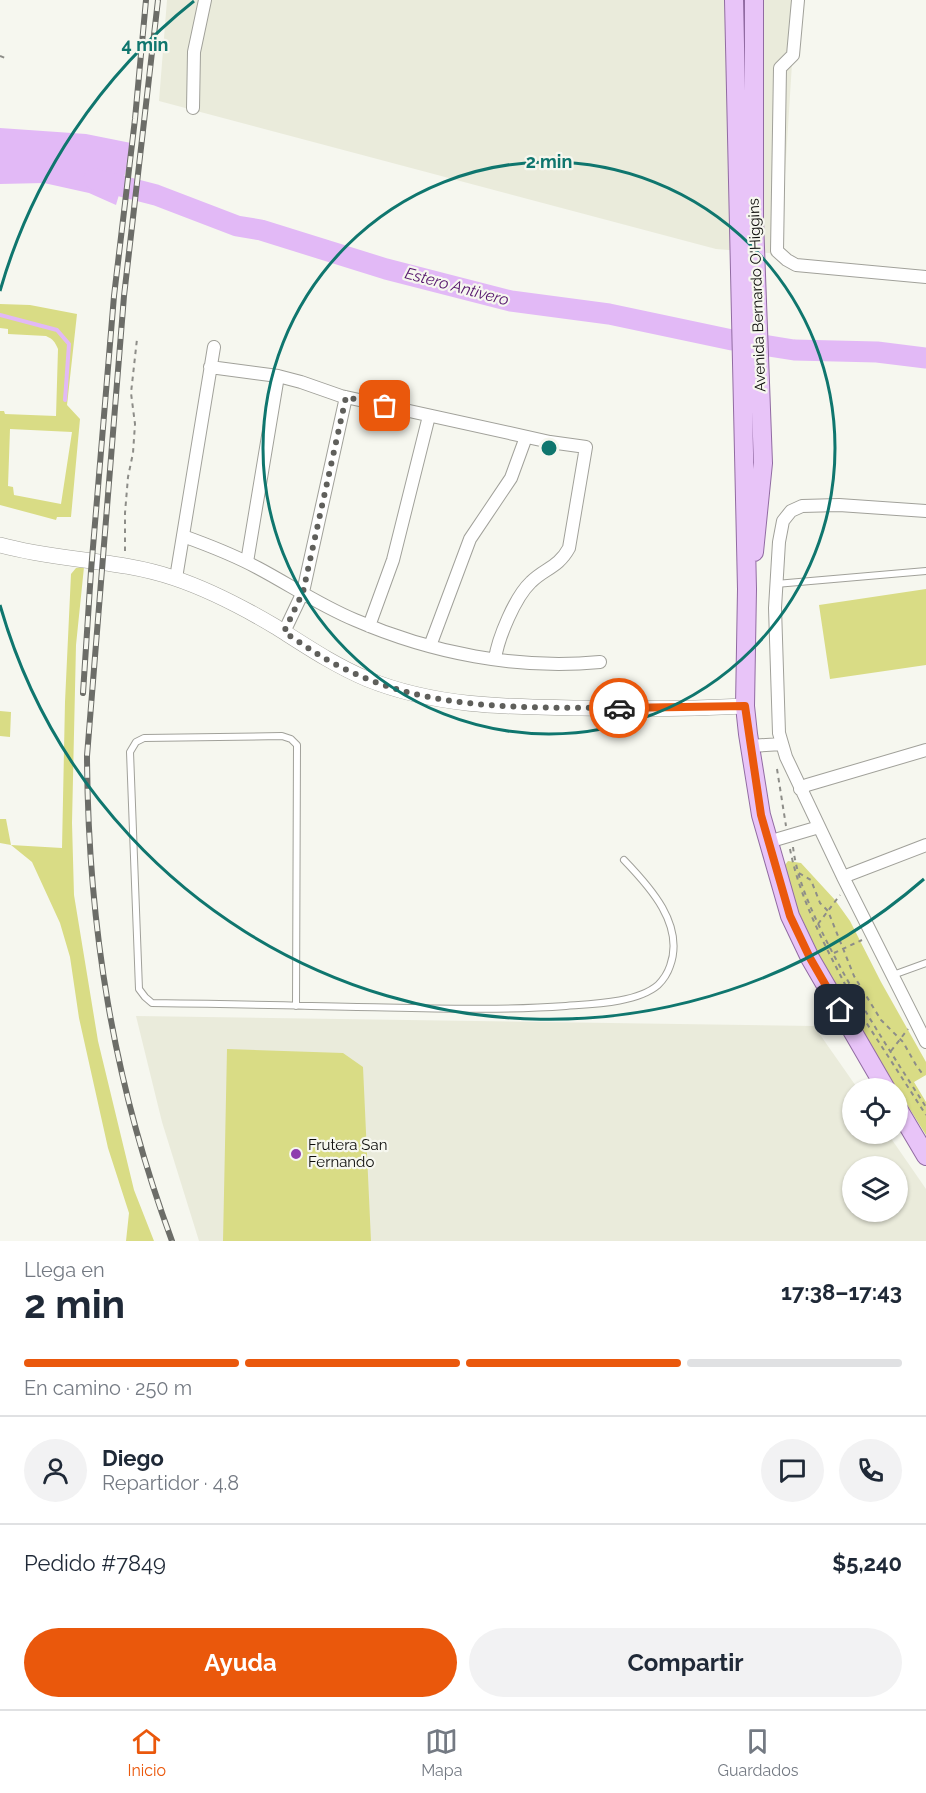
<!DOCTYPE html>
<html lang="es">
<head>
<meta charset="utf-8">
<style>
  :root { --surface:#fff; --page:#f2f2f3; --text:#1f2937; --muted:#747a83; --line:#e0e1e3; --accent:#ea580c }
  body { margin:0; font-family:Raleway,sans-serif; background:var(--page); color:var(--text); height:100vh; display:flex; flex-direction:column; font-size:22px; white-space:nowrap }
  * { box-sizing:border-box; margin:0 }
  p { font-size:20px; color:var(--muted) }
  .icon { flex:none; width:33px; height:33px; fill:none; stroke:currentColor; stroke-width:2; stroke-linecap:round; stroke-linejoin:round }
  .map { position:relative; height:1241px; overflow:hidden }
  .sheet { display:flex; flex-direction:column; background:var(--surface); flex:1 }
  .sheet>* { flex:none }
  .buttons { position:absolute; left:842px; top:1078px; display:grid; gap:12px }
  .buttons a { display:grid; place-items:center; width:66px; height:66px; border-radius:50%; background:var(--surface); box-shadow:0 2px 4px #0004; font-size:30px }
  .pin { position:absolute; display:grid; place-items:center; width:51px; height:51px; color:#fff; margin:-26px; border-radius:12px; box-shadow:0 3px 9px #0006 }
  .courier { position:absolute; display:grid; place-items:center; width:60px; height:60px; margin:-30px; border:4px solid #ea580c; border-radius:50%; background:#fff; color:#222; box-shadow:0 2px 8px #0007 }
  .headline em { font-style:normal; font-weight:700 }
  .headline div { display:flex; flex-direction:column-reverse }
  .headline { display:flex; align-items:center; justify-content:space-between; height:102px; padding:0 24px }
  h1 { font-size:39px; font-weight:700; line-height:45px }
  .bar { display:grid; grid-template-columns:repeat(4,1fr); gap:9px 6px; align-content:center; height:72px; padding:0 24px }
  .bar i { height:8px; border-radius:4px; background:var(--line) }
  .bar .active { background:var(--accent) }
  .bar p { grid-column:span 4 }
  .line { display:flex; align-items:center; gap:15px; padding:0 24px; border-top:2px solid var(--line) }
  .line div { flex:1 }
  .round { display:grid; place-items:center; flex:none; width:63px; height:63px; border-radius:32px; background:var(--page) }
  .action { display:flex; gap:12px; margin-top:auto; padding:12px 24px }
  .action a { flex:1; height:69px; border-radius:36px; background:var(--accent); color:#fff; font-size:24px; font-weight:700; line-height:69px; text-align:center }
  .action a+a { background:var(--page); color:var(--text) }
  .tabs { display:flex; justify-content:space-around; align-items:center; height:84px; border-top:2px solid var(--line); background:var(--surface); font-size:16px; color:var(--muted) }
  .tabs a { display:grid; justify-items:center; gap:3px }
  .tabs .active { color:var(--accent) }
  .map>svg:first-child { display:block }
  .built { fill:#eaebdb; fill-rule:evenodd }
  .green { fill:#d9dc85; fill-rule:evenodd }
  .water { fill:#e2b9f6 }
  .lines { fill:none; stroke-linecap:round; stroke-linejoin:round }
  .stream { stroke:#e2b9f6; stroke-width:4 }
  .river { stroke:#e2b9f6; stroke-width:21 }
  .service-casing { stroke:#a1a19a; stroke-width:8 }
  .minor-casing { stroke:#a1a19a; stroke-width:14 }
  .tertiary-casing { stroke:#a1a19a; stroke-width:16 }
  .primary-casing { stroke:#916ba2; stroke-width:20 }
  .path { stroke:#8d8d88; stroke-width:2; stroke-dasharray:4.5 4.5; stroke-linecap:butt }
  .service { stroke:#fff; stroke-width:6 }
  .minor { stroke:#fff; stroke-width:12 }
  .tertiary { stroke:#fff; stroke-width:15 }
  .primary { stroke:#e8c4f8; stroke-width:18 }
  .rail-casing { stroke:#6c6d68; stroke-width:6 }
  .rail { stroke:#f6f7ef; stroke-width:4; stroke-dasharray:11; stroke-linecap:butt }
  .done { stroke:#5f5f5b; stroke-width:6; stroke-dasharray:0 10.8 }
  .route { stroke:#ea580c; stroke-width:8 }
  .ring { fill:none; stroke:#0f766e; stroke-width:3 }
  .poi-dot { fill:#8e3eae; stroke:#f6f7ef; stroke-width:2 }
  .labels { text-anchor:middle; stroke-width:4.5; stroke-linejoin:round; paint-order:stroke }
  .street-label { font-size:15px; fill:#0d0d0b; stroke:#f6f7ef }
  .poi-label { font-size:15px; fill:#0d0d0b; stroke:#f6f7ef; text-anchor:start }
  .water-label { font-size:16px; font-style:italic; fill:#53126b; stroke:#f6f7ef }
  .centre { fill:#0f766e; stroke:#f6f7ef; stroke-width:3 }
  .ring-label { font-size:18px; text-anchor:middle; font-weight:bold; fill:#0f766e; stroke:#f6f7ef; stroke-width:4.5; stroke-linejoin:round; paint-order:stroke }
</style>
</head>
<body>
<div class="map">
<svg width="926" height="1241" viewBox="0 0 926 1241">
  <rect width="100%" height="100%" fill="#f6f7ef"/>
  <path class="built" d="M167 0H796L780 254 716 249 159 101Z
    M136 1016 814 1026 858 1089H852V1134H888L926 1189V1241H199L162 1122ZM852 1167H897V1212H852Z"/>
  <path class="green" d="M0 304 30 305 77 314 67 405 80 419 71 517H57L56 520 0 505V411H4L5 414 56 416 58 349C55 342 53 339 46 336L8 334V329L0 328ZM10 429 72 432 61 504 14 495 13 487 8 486Z
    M84 567 76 645 72 823 74 895 98 1041 134 1190 154 1241H126L129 1213 108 1148 79 1018 70 957 60 923 32 862 11 845 0 843V819H6L11 845 62 848 65 702 71 574 76 568Z
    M926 589V665L830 679 819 605Z
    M0 711 11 712 10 737 0 736Z
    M788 861 801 863 835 900 850 921 881 982 926 1062V1075L914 1082 926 1102V1135L836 991 794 902 785 865Z
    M227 1049 343 1053 363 1067 371 1241H223Z"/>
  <path class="water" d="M0 128 86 134 131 143 127 167 116 205 89 193 44 183 0 184Z"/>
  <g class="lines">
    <path class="stream" d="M0 315 57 330 69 344 65 400"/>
    <path class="river" d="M94 179 156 195 237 226 261 230 386 269 511 301 609 314 732 340 794 350 877 352 926 358"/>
    <g class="service-casing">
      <path id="service" d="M776 584 926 571
        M893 975 926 963
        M296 1006 297 745 291 739 282 736 144 738 136 742 130 752 139 989 145 997 152 1003C220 1004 288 1005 357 1007 427 1008 496 1011 566 1006 592 1004 637 1003 658 985 663 980 668 972 670 966 685 925 650 887 624 860"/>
    </g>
    <g class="minor-casing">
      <path id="minor" d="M798 0 793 55 780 68 777 251 787 260 796 265 926 277
        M193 108 194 52 205 0
        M210 367 278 376 301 382 341 396 550 442 586 447 569 548C558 568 545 568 531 582 515 597 498 638 495 659
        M926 511 839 505 802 506 791 511 783 521 779 542 775 608 779 733 786 757 843 877 926 1042
        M183 536C208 545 234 555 258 568 290 585 321 606 355 620 431 653 517 670 600 662
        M247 562 278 376
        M176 578 214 347
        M369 626 393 560 429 416
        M284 632 303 592 346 397
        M430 646 470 539 511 478 526 437
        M750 746 782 744
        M800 789 807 785 926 750
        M768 842 819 827
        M843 877 926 845"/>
    </g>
    <g class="tertiary-casing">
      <path id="tertiary" d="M0 545C57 561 118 559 174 578 210 590 244 608 276 627 306 646 334 665 367 679 436 707 508 707 581 708 636 709 691 709 745 706"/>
    </g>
    <g class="primary-casing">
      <path id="primary" d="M734 0 747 589 745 706 748 734 761 815 790 916 810 958 886 1089
        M754 0V221L763 463 754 552
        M897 1107 926 1156"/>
    </g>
    <path class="path" d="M0 56 5 58
      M125 551V513L128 477 133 453 135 424 131 393 137 339
      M777 769 786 826
      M793 847C797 880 812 912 827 942 856 999 891 1053 926 1107
      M790 849C800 901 827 949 851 996
      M799 873 811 880 820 903 828 911 854 976 881 1020 903 1042 916 1065 924 1076
      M818 924 840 895
      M834 953 862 940
      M862 1016 926 1115
      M891 1051 908 1029"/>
    <use href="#service" class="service"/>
    <use href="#minor" class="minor"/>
    <use href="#tertiary" class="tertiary"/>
    <use href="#primary" class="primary"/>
    <g class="rail-casing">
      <path id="rail" d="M158 0 124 296 87 756C88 925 113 1082 172 1241
        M83 693 91 571 114 296 135 119 146 0"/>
    </g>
    <use href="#rail" class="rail"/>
  </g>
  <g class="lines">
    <path class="done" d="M385 406 346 397 303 592 284 632C305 646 325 660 347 670 434 712 525 707 619 708"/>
    <path class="route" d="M619 708 745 706 761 815 790 916 810 958 840 1010"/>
  </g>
  <g class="ring">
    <circle cx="549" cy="448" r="286"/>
    <path d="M924 879A571 571 0 0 1 0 605M0 291A571 571 0 0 1 194 1"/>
  </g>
  <circle class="poi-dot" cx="296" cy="1154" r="6"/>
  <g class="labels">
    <g class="street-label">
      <text transform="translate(757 295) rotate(-92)" y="5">Avenida Bernardo O'Higgins</text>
    </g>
    <g class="poi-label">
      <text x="308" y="1150">Frutera San<tspan x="308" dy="17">Fernando</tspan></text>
    </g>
    <g class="water-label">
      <text transform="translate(457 286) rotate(15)" y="6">Estero Antivero</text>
    </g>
  </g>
  <circle cx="549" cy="448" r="9" class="centre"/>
  <g class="ring-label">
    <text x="145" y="51">4 min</text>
    <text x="549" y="168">2 min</text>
  </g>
</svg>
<div class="buttons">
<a><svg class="icon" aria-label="locate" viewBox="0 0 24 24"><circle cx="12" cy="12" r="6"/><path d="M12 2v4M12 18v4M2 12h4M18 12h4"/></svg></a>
<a><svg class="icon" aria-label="layers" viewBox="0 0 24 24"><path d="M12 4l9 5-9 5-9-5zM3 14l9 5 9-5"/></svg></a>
</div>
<div class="pin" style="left:385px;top:406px;background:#ea580c"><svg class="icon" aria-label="bag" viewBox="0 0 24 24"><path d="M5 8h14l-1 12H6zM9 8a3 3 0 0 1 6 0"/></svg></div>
<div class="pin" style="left:840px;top:1010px;background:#1f2937"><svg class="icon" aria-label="home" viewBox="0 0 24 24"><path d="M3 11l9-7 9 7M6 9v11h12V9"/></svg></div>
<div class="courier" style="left:619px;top:708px"><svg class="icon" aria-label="car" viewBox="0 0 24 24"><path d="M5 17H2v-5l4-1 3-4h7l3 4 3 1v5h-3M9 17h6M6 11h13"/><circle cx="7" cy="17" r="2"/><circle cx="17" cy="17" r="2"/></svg></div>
</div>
<section class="sheet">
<div class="headline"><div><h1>2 min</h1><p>Llega en</p></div><em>17:38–17:43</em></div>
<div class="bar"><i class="active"></i><i class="active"></i><i class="active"></i><i></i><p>En camino · 250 m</p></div>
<div class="line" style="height:108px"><a class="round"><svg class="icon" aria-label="person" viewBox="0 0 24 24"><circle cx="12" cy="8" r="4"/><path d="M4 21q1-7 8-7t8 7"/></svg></a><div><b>Diego</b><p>Repartidor · 4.8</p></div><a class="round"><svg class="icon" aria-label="chat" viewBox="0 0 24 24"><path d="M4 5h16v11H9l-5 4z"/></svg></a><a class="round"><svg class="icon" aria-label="phone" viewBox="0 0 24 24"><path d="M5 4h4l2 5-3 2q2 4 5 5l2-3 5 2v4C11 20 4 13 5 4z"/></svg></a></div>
<div class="line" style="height:78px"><div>Pedido #7849</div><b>$5,240</b></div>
<div class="action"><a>Ayuda</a><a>Compartir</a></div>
</section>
<nav class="tabs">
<a class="active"><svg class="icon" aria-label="home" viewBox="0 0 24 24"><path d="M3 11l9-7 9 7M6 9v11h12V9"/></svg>Inicio</a>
<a><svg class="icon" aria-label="map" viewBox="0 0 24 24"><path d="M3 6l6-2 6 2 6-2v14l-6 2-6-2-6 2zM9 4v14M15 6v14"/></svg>Mapa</a>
<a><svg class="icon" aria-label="saved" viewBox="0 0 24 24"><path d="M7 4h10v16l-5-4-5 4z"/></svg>Guardados</a>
</nav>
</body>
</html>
